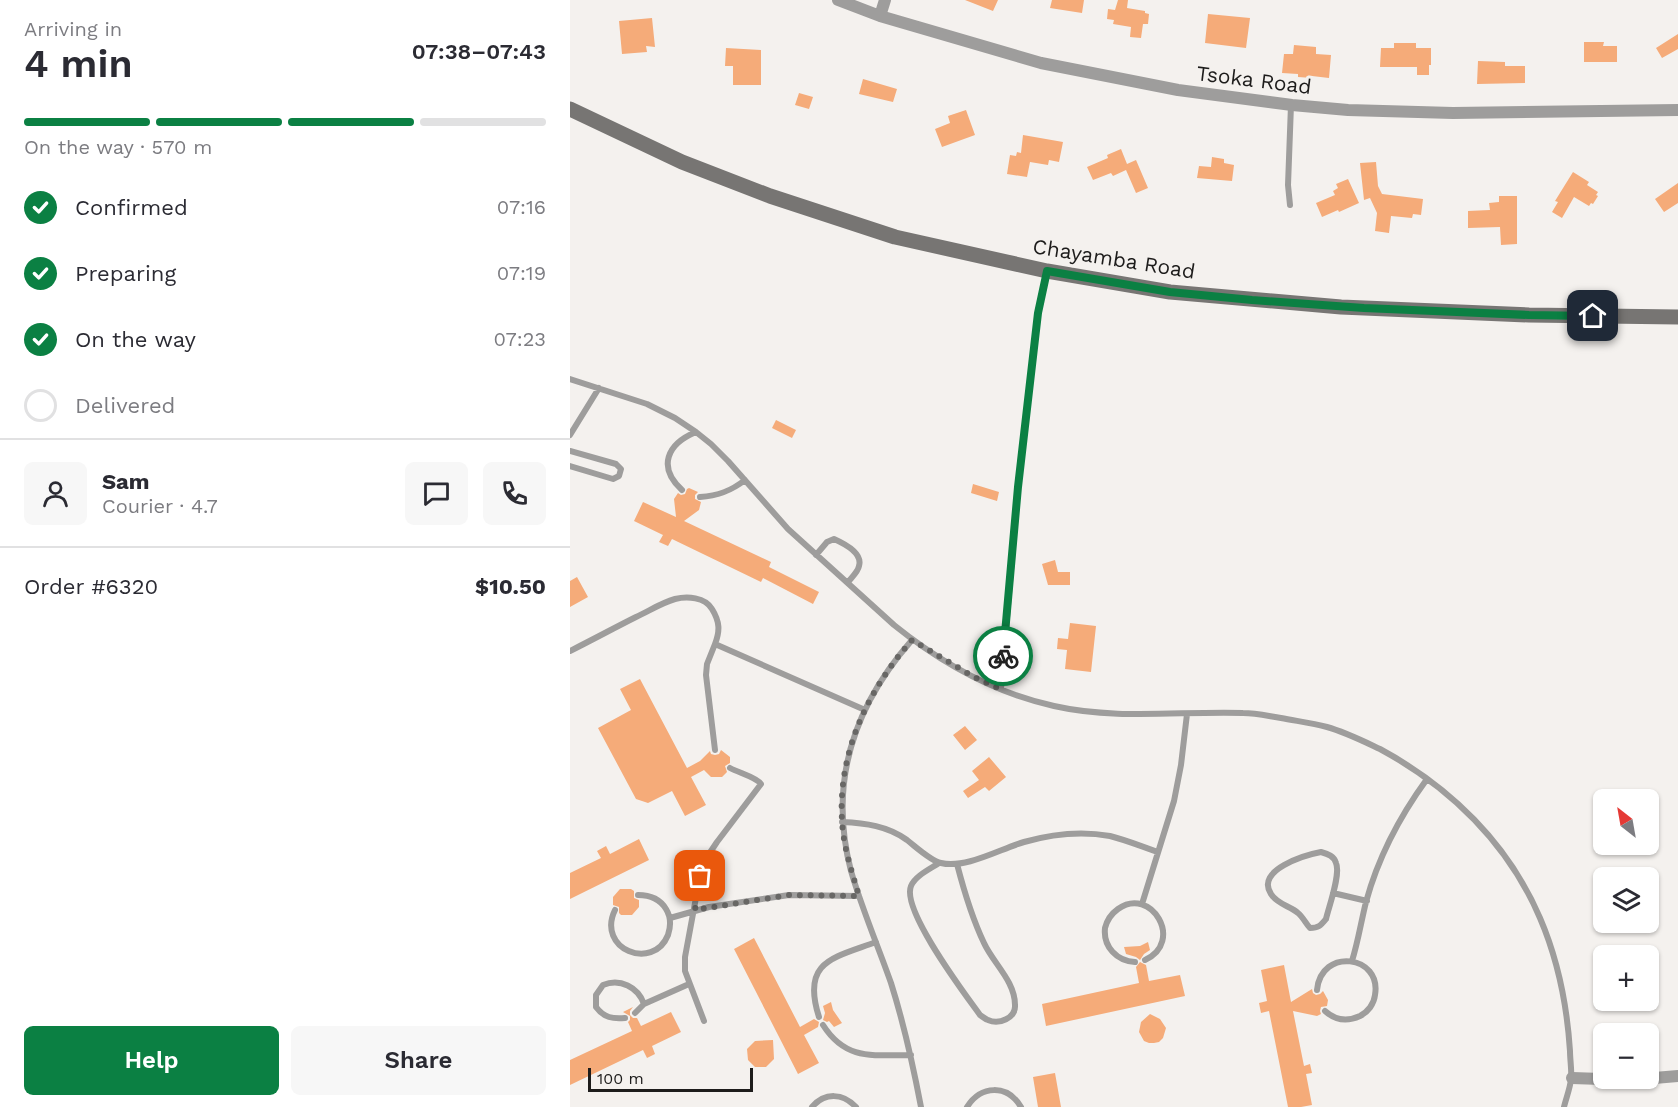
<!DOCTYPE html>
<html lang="en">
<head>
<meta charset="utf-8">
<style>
  :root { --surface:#fff; --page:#f7f7f7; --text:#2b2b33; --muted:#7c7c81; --line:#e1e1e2; --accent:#0b8043 }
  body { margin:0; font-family:"Work Sans",sans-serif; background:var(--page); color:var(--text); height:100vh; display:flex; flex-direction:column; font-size:22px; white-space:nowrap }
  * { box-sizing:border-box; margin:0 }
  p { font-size:20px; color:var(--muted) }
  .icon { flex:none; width:33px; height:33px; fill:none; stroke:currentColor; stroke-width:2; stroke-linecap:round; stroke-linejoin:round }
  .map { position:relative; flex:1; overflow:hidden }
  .drawer { display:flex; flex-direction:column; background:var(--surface); width:570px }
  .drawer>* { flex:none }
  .needle { width:39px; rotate:329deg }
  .fabs { position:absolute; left:1023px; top:789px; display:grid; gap:12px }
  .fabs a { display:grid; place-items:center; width:66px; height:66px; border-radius:9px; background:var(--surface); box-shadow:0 2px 4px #0004; font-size:30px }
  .scale { position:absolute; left:18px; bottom:15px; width:165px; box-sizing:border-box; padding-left:6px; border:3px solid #1d1c1b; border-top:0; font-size:16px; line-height:21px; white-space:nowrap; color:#1d1c1b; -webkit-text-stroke:4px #f4f1ee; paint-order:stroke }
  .pin { position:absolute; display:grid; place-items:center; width:51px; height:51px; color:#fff; margin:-26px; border-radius:12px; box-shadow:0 3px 9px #0006 }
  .courier { position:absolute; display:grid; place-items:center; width:60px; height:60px; margin:-30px; border:4px solid #0b8043; border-radius:50%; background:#fff; color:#222; box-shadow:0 2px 8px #0007 }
  .summary em { font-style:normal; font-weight:600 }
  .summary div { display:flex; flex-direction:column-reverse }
  .summary { display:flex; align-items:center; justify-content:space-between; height:102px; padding:0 24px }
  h1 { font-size:39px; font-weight:600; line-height:45px }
  .bar { display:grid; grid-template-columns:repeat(4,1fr); gap:9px 6px; align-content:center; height:72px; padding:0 24px }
  .bar i { height:8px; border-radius:4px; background:var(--line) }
  .bar .active { background:var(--accent) }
  .bar p { grid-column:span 4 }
  .line { display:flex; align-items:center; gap:15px; padding:0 24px; border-top:2px solid var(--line) }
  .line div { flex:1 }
  .round { display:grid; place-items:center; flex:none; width:63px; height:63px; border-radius:9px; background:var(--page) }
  ol { padding:0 24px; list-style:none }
  li { display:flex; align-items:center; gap:18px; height:66px }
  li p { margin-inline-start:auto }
  li .icon { padding:6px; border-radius:50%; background:var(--accent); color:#fff; stroke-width:4 }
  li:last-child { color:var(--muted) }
  li i { width:33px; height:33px; border:3px solid var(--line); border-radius:50% }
  .cta { display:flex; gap:12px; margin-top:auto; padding:12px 24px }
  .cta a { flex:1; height:69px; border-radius:9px; background:var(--accent); color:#fff; font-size:24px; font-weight:600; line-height:69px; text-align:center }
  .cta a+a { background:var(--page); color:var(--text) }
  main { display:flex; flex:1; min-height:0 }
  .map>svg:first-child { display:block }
  .building { fill:#f5ab79 }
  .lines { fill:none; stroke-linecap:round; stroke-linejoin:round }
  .lane { stroke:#9e9d9c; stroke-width:6 }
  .street { stroke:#9e9d9c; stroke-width:12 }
  .secondary { stroke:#777573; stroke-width:15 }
  .done { stroke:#686765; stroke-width:6; stroke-dasharray:0 10.8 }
  .route { stroke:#0b8043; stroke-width:8 }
  .labels { text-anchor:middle; stroke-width:6; stroke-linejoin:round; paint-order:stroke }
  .street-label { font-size:21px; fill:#1d1c1b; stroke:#f4f1ee }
</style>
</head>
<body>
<main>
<section class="drawer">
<div class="summary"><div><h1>4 min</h1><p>Arriving in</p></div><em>07:38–07:43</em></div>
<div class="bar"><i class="active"></i><i class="active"></i><i class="active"></i><i></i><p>On the way · 570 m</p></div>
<ol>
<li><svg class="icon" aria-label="check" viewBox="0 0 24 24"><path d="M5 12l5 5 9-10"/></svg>Confirmed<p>07:16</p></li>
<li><svg class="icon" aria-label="check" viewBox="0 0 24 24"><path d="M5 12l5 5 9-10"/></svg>Preparing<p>07:19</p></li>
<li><svg class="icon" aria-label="check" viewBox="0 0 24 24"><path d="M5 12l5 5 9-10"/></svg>On the way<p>07:23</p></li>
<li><i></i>Delivered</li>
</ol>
<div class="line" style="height:108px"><a class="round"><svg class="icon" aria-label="person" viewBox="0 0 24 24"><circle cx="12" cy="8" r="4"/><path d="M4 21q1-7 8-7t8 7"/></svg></a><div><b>Sam</b><p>Courier · 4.7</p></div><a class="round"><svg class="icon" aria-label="chat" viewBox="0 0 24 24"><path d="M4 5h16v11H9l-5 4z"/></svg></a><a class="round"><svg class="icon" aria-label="phone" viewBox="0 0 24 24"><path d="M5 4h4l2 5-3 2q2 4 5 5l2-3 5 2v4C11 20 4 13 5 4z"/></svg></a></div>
<div class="line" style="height:78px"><div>Order #6320</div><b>$10.50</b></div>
<div class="cta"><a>Help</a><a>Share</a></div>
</section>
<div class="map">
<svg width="1108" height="1107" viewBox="0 0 1108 1107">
  <rect width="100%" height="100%" fill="#f4f1ee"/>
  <path class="building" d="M395 0H428L423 11Z
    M482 0H514L512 13 480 8Z
    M548 0H558L557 8 575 11V13L579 14 578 24H573L571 38 560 37 561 27 543 24 544 20 537 19 538 9 545 10Z
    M638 14 680 18 676 48 635 43Z
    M82 18 85 47 76 46 77 52 52 54 49 21Z
    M1108 34V49L1092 58 1086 48Z
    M1014 42H1034L1033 46H1047V62H1014Z
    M824 43H846V48H861V65H859V75H847V67H810L811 48H824Z
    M724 45 746 47V54L761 55 759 78 742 76V78L728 77V74L712 73 714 54H723Z
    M156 48 191 50V85H163V66H155Z
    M908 61 935 62V66H955V83L907 84Z
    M293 79 327 89 323 102 289 94Z
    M229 93 243 97 239 109 225 105Z
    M396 110 405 135 372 147 365 129 380 123 378 116Z
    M453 135 493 142 489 162 479 160 478 165 460 162 457 177 437 174 440 155 446 156 447 152 451 153Z
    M551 149 557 164 566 160 578 188 566 193 556 170 543 176 541 173 523 180 517 167 538 158 537 155Z
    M642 157 654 159V163L664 165 662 181 627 178 629 166 641 167Z
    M806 162 808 186 812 194 853 199 851 215 843 214 842 218 821 216 819 233 805 231 807 213 800 198 794 200 790 163Z
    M1003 172 1019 182 1017 185 1028 192 1026 195 1028 196 1023 204 1021 203 1019 206 1004 197 992 218 982 212 988 202 985 201Z
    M778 179 789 203 769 212 768 210 752 217 746 203 765 195 763 191 768 188 766 184Z
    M1108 183V203L1094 212 1085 199Z
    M929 196H947V244L931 245 930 227 898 228V211L920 210 919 203 929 202Z
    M206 420 226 430 222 438 202 428Z
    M403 484 429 492 427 501 401 493Z
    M119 488 128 492 125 495V499L131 502 129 510 114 521 201 562 199 567 249 592 243 604 193 578 191 582 102 539 98 546 89 542 93 535 64 521 73 502 106 517 104 499 108 493 111 495 115 494 117 489Z
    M485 560 488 572H500V585H478L472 564Z
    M7 577 18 597 0 607V581Z
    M500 623 526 626 521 672 495 669 497 650 487 649 488 638 498 639Z
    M70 679 117 768 130 761 140 751 141 754 145 755 149 754 151 750 160 757V763L155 766 157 772 152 777H141L134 770 121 777 136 805 115 816 102 791 78 803 66 799 28 728 61 710 50 689Z
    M395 726 407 740 395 750 383 735Z
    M419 757 436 777 419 791 415 787 398 798 393 791 409 780 402 771Z
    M69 839 79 860 0 899V873L31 858 27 851 36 846 40 854Z
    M50 889H61L64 891V898L69 900V907L62 915H51L49 913V907L43 905V897Z
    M184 938 230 1027 244 1019 249 1022 248 1027 234 1035 249 1063 228 1074 164 949Z
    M578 942 580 950 574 954 570 960 566 957 556 954 554 947 570 946Z
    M570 962 576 965 579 981 610 975 615 996 476 1026 472 1004 569 983 566 967Z
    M714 965 721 1002 742 989 743 993 746 995 750 994 753 991 758 1000 757 1006 751 1007 750 1011 751 1014 747 1016 723 1011 734 1066 740 1064 742 1073 736 1074 742 1105 731 1107H718L699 1011 691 1013 689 1003 697 1001 691 970Z
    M261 1002 263 1010 272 1023 264 1027 259 1021 257 1022 253 1020 255 1013 253 1006Z
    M63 1007 60 1011V1015L63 1018H67L71 1026 101 1012 111 1032 82 1046 85 1054 77 1058 73 1050 0 1085V1060L62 1031 58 1022 60 1020V1016L53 1012Z
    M580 1014 590 1019 596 1028 593 1038 589 1042 584 1043H579L574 1041 569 1032 571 1022Z
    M203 1040 204 1059 196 1067H185L178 1060 177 1049 185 1041Z
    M485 1073 491 1107H468L463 1077Z"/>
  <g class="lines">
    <path class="lane" d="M720 205 718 185 721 105
      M0 379 77 404 105 418 126 432 141 444 158 461 218 529 324 625C371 663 425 693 484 706 546 720 610 711 673 713 686 713 698 716 711 718 726 721 742 723 757 727 775 732 793 741 810 749 880 787 938 843 970 918 988 960 997 1005 1000 1051 1000 1060 1002 1071 1001 1079 1000 1089 996 1098 994 1107
      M0 435 29 388
      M0 451 46 464 51 469 49 476 43 479 0 466
      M112 490C87 467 97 444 126 432
      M130 497C148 496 161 491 175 480
      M246 555 257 542 264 539C273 543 293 553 289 566 288 572 281 578 278 582
      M342 640C283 707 258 783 281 871 292 909 308 946 321 983 334 1024 343 1065 351 1107
      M0 651C22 640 44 628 66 617 79 611 91 603 105 599 117 596 135 597 142 609 150 622 150 631 145 644L295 710
      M431 689 448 487 468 313 477 272
      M145 750 136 675 137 664 145 644
      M272 822C295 823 318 826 337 840 346 847 361 861 371 863 396 869 430 849 454 842 482 834 512 831 540 836 556 840 573 847 588 852
      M751 852C758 854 764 856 766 863 771 874 759 906 756 919 751 925 749 928 740 928 736 924 733 917 728 913 720 906 707 904 701 894 685 870 735 855 751 852Z
      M369 863C360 869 345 876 341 886 331 910 395 994 410 1015 413 1017 415 1019 418 1020 429 1025 446 1018 445 1005 445 981 423 963 414 943 402 918 394 891 387 864
      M763 893 797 901
      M572 904 604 801 611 765 617 714
      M45 910C26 949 83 972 98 935 101 926 101 917 96 909 90 899 79 895 68 895
      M100 918 139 907 219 895 289 896
      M782 961C788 942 791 922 796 902 808 858 830 816 857 779
      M565 962C547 961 533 947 535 928 537 920 541 914 548 909 581 885 615 942 575 960
      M747 990C751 947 812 955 805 995 804 1004 798 1012 790 1016 777 1022 765 1020 755 1011
      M74 1004 119 984
      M249 1017C231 961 263 958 306 942
      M55 1018C43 1019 34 1018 26 1007V995L33 985C50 978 68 987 74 1004L65 1013
      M134 1021 115 971V957L130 876 135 860 147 842 191 784C186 777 169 773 160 768
      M253 1025C276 1061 303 1055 341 1055
      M242 1107C255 1092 273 1093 286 1107
      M397 1107C411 1085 437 1084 451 1107"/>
    <path class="street" d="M268 0 310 16 471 63 608 90 722 105 778 110 883 113 1108 110
      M310 16 315 0
      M1002 1078 1061 1080 1108 1076"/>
    <path class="secondary" d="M0 109 112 162 200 196 325 237 477 271 600 292 771 307 959 315 1108 317"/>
  </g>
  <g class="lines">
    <path class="done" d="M130 876 125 910 219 895 289 896C282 872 273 846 272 820 268 752 298 690 342 640L404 677 430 689 433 656"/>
    <path class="route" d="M433 656 448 487 468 313 477 271 600 292 682 300 794 308 959 315 1023 316"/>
  </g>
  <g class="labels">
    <g class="street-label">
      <text transform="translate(684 80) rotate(7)" y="7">Tsoka Road</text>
      <text transform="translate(544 259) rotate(9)" y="7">Chayamba Road</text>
    </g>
  </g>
</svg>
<div class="fabs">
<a><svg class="needle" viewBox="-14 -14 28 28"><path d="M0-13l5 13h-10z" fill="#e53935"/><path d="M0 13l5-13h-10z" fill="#7c7c81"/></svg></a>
<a><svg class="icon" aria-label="layers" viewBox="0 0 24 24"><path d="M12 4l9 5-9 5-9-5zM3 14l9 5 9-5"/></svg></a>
<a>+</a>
<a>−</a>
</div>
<div class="scale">100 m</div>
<div class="pin" style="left:130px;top:876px;background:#ea580c"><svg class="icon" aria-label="bag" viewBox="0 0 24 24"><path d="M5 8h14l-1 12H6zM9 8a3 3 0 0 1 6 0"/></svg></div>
<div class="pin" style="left:1023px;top:316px;background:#1f2937"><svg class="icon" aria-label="home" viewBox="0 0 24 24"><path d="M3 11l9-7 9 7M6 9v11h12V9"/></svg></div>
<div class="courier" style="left:433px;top:656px"><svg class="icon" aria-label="bike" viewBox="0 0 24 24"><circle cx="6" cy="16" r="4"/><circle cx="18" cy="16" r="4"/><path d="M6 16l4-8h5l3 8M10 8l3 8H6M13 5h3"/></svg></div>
</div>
</main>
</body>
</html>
